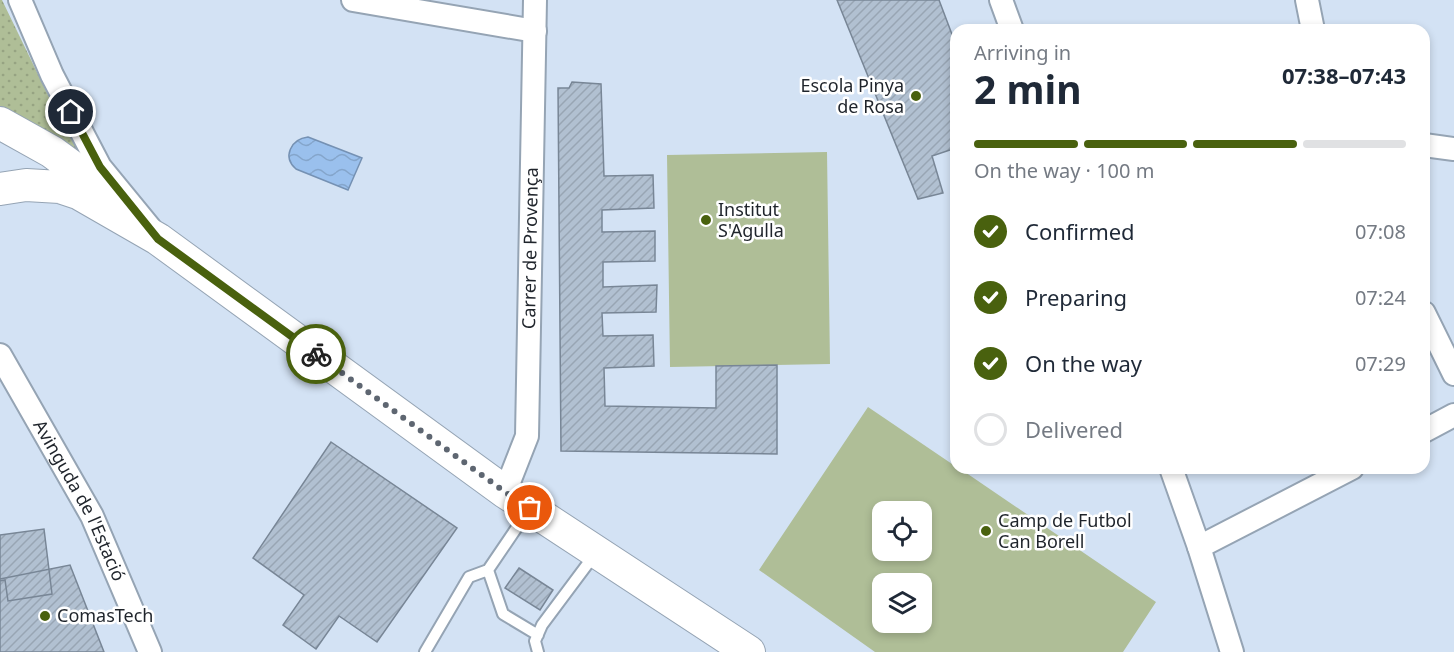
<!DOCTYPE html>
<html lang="en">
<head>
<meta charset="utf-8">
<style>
  :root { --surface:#fff; --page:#f2f2f3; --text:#1f2937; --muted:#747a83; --line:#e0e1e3; --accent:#49610e }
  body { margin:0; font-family:"Noto Sans",sans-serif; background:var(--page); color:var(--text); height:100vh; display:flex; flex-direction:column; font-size:22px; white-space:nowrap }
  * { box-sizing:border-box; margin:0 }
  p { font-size:20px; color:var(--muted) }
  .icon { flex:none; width:33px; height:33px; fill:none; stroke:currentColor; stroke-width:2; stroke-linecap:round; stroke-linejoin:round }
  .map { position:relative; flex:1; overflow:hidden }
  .side { position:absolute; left:950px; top:24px; width:480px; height:450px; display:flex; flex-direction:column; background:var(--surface); border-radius:18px; box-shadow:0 3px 9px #0003 }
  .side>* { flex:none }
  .controls { position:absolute; left:872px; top:501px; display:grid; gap:12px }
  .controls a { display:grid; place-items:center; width:60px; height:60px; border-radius:12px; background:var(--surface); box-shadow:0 3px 9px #0003; font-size:30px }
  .pin { position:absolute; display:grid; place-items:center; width:51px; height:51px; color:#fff; margin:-26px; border:3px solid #fff; border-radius:50%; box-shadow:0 2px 6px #0007 }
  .courier { position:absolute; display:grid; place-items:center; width:60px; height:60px; margin:-30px; border:4px solid #49610e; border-radius:50%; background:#fff; color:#222; box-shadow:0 2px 8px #0007 }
  .summary em { font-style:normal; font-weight:700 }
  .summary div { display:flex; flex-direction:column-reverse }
  .summary { display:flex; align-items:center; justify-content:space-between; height:102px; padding:0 24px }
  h1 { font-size:39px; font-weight:700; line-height:45px }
  .bar { display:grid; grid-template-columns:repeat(4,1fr); gap:9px 6px; align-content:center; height:72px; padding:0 24px }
  .bar i { height:8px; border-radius:4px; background:var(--line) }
  .bar .on { background:var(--accent) }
  .bar p { grid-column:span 4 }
  ol { padding:0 24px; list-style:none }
  li { display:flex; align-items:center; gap:18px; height:66px }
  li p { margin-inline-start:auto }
  li .icon { padding:6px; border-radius:50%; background:var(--accent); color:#fff; stroke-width:4 }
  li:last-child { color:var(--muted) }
  li i { width:33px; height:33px; border:3px solid var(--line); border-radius:50% }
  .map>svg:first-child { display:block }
  .grass { fill:url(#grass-dots) }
  .pitch { fill:#afbe97; fill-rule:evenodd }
  .water { fill:url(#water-waves); stroke:#7591b3; stroke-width:1.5 }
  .building { fill:url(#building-hatch); stroke:#788696; stroke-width:1.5 }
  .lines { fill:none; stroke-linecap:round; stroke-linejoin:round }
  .lane-casing { stroke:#95a4b4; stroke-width:14 }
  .street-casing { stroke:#95a4b4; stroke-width:26 }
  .secondary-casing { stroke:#95a4b4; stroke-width:34 }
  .lane { stroke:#fff; stroke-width:10 }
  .street { stroke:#fff; stroke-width:22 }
  .secondary { stroke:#fff; stroke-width:32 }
  .done { stroke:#5e6671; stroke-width:6; stroke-dasharray:0 10.8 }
  .route { stroke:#49610e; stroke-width:8 }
  .poi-dot { fill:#49610e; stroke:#fff; stroke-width:2 }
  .labels { text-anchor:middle; stroke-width:5; stroke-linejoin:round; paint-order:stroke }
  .poi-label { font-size:18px; fill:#1f242b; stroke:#fff; text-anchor:start }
  .street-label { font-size:18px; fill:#1f242b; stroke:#fff }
</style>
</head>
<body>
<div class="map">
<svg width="1454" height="652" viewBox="0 0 1454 652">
  <defs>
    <pattern id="grass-dots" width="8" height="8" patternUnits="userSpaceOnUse" patternTransform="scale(1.5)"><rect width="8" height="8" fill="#afbe97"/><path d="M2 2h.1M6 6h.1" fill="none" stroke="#96a382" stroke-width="1.8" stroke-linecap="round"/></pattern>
    <pattern id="water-waves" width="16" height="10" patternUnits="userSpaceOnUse" patternTransform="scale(1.5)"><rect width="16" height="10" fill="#9ac0ed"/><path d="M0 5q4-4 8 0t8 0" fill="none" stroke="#84a5cb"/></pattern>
    <pattern id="building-hatch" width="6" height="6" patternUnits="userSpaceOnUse" patternTransform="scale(1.5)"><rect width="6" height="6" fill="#b1c0d1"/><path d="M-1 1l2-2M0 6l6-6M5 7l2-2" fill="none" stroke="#98a5b4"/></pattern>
  </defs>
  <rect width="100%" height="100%" fill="#d3e2f4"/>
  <path class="grass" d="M0 0H2L50 99 96 172 0 114Z"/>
  <path class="pitch" d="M827 152 830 364 670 367 667 155Z
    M868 407 955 466 956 468H959L1156 602 1123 652H875L759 570ZM882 512H921V550H882ZM882 584H921V622H882Z"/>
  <path class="water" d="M308 137 362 158 348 190 296 169C282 157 291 139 308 137Z"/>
  <path class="building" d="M837 0H939L956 45V148L932 156 943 193 918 199Z
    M572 82 601 84 604 176 653 175 654 208 602 210V232L655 231V261L603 262V287L657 285 656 312 602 313 603 336 653 335 654 366 604 368 605 406 716 408V366L777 365V454L561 451 558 88H569Z
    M331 442 457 528 377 642 339 616 316 649 283 625 304 595 253 558Z
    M44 529 52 594 8 601 5 580 0 581V535Z
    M70 565 104 652H0V579Z
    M519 568 553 590 540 610 505 588Z"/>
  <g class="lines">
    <g class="lane-casing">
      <path id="lane" d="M488 570 503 614 538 635
        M425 652 469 577 488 570 528 511
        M538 652 535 641 542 625 595 554"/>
    </g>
    <g class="street-casing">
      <g id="street">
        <path d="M20 0 52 75 100 167 150 228"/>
        <path d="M353 0 535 31"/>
        <path d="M1001 0 1012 30"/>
        <path d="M1307 0 1313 30"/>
        <path d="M1424 145 1454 149"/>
        <path d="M1424 313 1454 374"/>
        <path id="s1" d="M0 355 92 516 150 652"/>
        <path d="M1424 431 1454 415"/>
        <path d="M1171 468 1199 547 1232 652"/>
        <path id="s2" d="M505 492 527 436 535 0"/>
        <path d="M1199 547 1352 468"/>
      </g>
    </g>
    <g class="secondary-casing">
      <path id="secondary" d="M0 123 52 152 109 194
        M0 189 26 185 60 187 78 193 158 239 505 492 749 652"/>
    </g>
    <use href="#lane" class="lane"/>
    <use href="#street" class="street"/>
    <use href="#secondary" class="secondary"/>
  </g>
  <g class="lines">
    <path class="done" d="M316 354 505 492 530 508"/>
    <path class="route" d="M71 112 100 167 158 239 316 354"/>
  </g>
  <g class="poi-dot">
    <circle cx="916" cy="96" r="6"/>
    <circle cx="706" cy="220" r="6"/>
    <circle cx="986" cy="531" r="6"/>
    <circle cx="45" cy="616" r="6"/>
  </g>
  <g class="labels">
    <g class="poi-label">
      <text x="904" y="92" text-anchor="end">Escola Pinya<tspan x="904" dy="21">de Rosa</tspan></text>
      <text x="718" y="216">Institut<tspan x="718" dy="21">S'Agulla</tspan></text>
      <text x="998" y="527">Camp de Futbol<tspan x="998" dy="21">Can Borell</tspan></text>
      <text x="57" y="622">ComasTech</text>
    </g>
    <g class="street-label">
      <text dy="6" stroke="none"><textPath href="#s2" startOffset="248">Carrer de Provença</textPath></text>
      <text dy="6" stroke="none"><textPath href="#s1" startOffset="166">Avinguda de l'Estació</textPath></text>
    </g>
  </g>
</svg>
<div class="controls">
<a><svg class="icon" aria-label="locate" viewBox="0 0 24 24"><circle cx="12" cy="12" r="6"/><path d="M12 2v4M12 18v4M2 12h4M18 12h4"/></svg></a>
<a><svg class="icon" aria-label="layers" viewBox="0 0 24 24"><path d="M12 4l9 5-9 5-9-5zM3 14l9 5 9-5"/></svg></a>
</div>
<div class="pin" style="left:530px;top:508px;background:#ea580c"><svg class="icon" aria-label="bag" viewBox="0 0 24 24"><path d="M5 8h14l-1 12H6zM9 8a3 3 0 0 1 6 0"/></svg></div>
<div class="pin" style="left:71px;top:112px;background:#1f2937"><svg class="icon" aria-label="home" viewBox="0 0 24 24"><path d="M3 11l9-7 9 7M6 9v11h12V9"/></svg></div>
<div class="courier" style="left:316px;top:354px"><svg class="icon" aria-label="bike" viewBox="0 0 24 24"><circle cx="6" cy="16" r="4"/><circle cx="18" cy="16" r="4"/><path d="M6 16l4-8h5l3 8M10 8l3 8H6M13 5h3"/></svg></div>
<section class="side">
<div class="summary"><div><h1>2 min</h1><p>Arriving in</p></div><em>07:38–07:43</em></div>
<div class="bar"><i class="on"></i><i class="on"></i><i class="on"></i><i></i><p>On the way · 100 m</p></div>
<ol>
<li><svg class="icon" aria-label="check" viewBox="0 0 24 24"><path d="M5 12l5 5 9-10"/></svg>Confirmed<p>07:08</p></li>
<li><svg class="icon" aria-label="check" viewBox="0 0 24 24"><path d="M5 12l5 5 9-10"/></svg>Preparing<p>07:24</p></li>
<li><svg class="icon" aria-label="check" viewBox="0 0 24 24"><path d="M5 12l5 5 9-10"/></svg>On the way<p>07:29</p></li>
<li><i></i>Delivered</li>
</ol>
</section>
</div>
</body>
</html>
